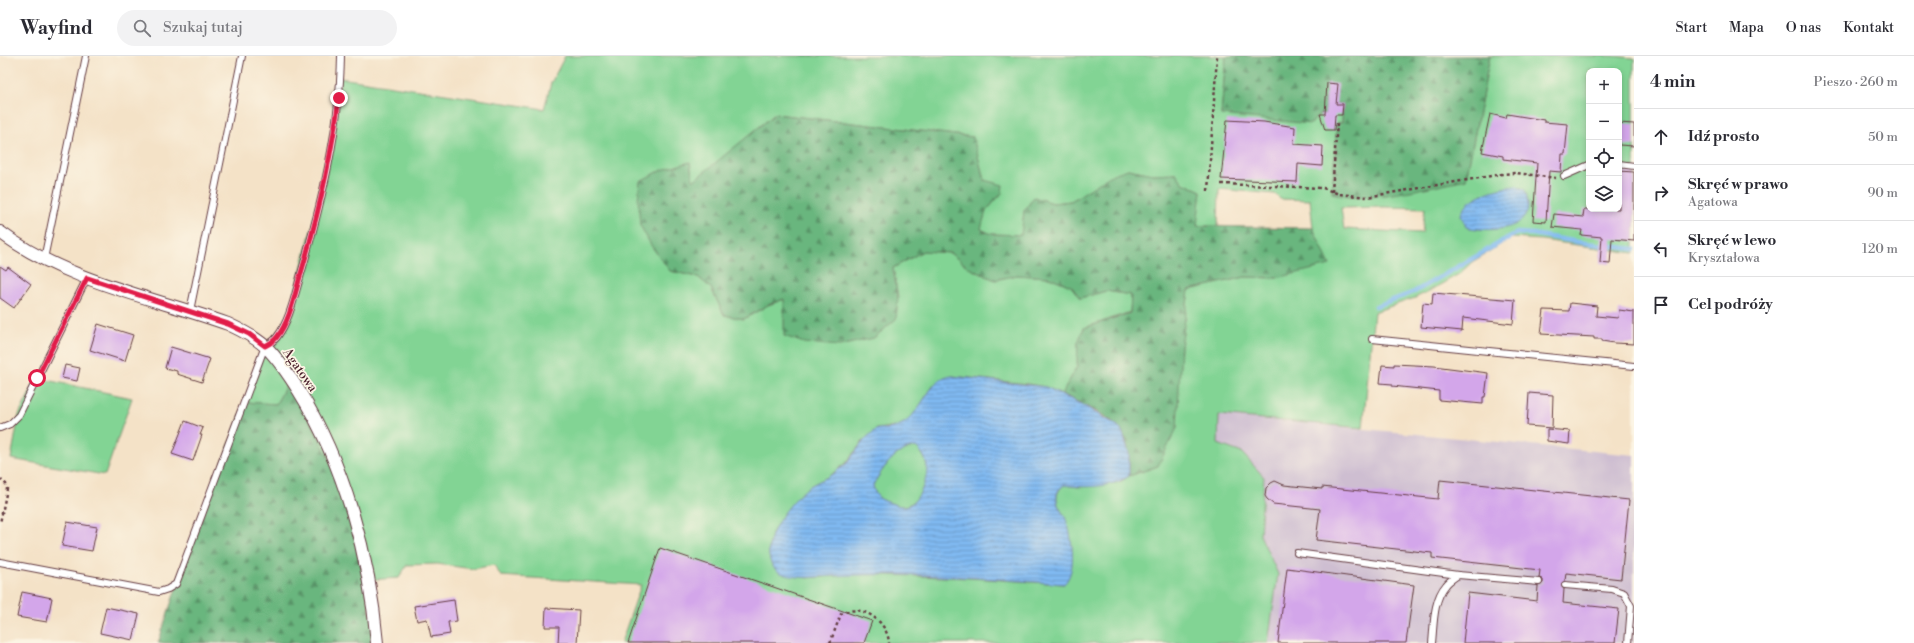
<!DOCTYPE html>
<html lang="pl">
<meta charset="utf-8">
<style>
:root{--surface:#fff;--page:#f2f2f3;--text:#2b2b33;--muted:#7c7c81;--line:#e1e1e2}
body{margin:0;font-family:"Libre Bodoni",serif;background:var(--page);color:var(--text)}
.controls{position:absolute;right:12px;top:12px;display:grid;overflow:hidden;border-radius:8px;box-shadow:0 2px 6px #0003}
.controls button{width:36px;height:36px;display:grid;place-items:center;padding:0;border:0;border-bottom:1px solid var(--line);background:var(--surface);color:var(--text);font:20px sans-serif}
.stop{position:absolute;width:12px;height:12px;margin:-9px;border:3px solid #e11d48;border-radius:50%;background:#fff}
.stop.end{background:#e11d48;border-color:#fff;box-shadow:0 1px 4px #0008}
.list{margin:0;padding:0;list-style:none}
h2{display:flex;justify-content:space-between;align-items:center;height:52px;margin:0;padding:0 16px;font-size:17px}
h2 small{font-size:13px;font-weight:400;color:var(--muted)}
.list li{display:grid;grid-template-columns:26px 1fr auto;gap:12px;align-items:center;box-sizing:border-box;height:56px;padding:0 16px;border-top:1px solid var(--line)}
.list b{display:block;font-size:15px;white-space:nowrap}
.list p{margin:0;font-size:13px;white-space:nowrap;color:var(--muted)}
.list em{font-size:13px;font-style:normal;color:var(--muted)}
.icon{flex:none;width:22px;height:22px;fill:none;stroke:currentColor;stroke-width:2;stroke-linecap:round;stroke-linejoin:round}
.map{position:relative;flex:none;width:1634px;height:587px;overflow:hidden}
header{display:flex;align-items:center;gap:24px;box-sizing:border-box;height:56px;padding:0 20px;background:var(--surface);border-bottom:1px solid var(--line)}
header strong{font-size:19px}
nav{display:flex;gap:22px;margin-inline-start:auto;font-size:14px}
.search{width:280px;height:36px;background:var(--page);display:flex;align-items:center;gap:10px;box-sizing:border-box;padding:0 14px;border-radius:22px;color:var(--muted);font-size:15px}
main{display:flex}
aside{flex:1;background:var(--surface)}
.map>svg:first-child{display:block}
.industrial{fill:#cebed1}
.green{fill:#82d494;stroke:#667a60;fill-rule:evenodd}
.forest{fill:url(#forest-firs);stroke:#5a6a54}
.water{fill:url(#water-rules);stroke:#656c8e;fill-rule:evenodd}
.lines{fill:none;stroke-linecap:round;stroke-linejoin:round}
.stream{stroke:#80b9f1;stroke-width:4.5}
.building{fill:#d3a6ea}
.service-casing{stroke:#643c42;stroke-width:8}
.minor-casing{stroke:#643c42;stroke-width:14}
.path{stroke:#643c42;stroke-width:2.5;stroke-dasharray:3 3;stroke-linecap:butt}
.service{stroke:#fff;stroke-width:6}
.minor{stroke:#fff;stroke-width:12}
.route{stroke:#e11d48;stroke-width:5}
.labels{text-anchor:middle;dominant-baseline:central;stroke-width:3.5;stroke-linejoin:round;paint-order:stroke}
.street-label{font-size:13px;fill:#4a1f2b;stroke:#fcf5e5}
</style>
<header>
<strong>Wayfind</strong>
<div class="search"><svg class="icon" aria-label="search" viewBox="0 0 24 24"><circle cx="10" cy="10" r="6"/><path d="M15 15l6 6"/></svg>Szukaj tutaj</div>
<nav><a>Start</a><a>Mapa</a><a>O nas</a><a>Kontakt</a></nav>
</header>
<main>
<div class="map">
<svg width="1634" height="587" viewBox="0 0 1634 587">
<defs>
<pattern id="forest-firs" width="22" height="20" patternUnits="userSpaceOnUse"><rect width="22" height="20" fill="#69b67e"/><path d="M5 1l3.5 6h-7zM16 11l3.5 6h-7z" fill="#589367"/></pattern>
<pattern id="water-rules" width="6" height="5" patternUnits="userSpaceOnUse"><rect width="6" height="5" fill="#80b9f1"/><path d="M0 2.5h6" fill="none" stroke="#6b96c3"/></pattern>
</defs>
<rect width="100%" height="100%" fill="#fcf5e5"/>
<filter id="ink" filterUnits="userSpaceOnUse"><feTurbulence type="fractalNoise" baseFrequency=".025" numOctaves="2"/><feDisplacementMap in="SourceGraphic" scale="8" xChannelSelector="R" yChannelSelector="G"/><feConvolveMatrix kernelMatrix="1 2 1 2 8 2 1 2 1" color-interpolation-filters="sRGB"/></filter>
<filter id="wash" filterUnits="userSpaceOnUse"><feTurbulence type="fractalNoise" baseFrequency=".012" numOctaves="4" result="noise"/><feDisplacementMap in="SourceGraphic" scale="16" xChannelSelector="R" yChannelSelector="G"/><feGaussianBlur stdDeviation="0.9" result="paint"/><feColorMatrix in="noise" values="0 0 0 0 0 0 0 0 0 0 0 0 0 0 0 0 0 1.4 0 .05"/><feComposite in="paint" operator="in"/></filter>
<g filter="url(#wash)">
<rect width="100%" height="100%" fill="#f4e2c7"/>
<path class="industrial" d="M1219,359l415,40v188h-366l10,-69 -18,-39 4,-58 -46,-33z"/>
<g class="green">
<path d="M565,0h661l-5,59 105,-12 17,1 -1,19h-5l-5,69 101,-7 33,-6 24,-123h122l22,2v195l-92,-13 -31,-2 -39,24 -13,12 -28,16 -16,8 -41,14 -11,116 -144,-13 -1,29 24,9 22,24 -4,58 18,39 -10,69h-647l20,-58 -140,-9 -7,-11 -21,4 -36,-5 -30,1 -8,13 -31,2 -78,-202 -14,26 -31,-2 20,-56 7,-4 18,-32 38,-144 12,-88 204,31 7,-26zM1589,15h30v138h-30zM775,58l198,23 11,43 18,13 -16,18 -6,18 11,5 31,1 2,-24 10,-14 19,6 18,-2 57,-32 25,5 23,-1 7,10 18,8 -5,35h22l1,-37 56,5 5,5 30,1 3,28 7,16 -43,34 -32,-1 -56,13 -8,57 -23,119 -29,10 -9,6 -12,2 -30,3 -14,-2c-11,9 -8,20 0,30v69l-94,-6 -108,-4 -55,4 -29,-7 -6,-6 -3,-10 3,-22 14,-22 24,-25 18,-9 18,-14 17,-22 14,-12 21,-3 7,-3 10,-10 18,-27 19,-10 76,8 18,3 16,7 15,-27 1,-25 6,-14 46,-16 1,-17 -25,-4 -26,7 -9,-12 -22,-9 -32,-2 -22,5 -24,-11 -21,-16 -27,-2 -30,17 5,30 -113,1 -17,6 -24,14 -20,-4 -13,-27 -13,-11 -28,-6 20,-109 3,20zM1384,151l41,1 -3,25 -78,-4 -3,-21z"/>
<path d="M37,322l95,20 -27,77 -94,-16 8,-44z"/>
<path d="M916,391c7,5 12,16 11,24 -1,12 -9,33 -22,35 -6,1 -11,-2 -17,-4 -10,-3 -13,-7 -15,-17 10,-17 22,-36 43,-38z"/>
</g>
<g class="forest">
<path d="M1226,0h264l-24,123c-41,8 -94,25 -134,14l5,-70h5l1,-19 -17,-1 -1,11h-5l-9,10 -90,-9z"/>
<path d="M775,58l198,23 11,43 19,5 -1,8 -16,18 -5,18 10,5 30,1 3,-24 10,-14 19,6 18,-2 42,-27 15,-5 25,5 23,-1 7,10 18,8 -4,35 116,2 17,37 -53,13 -32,-1 -56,13 -8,57 -4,81 -19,38 -29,10c1,-14 0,-39 -11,-50 -12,-11 -40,-24 -56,-32l15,-27 1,-25 6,-14 46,-15 1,-18 -25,-4 -26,7 -9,-12 -22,-9 -32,-2 -22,5 -24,-11 -21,-16 -27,-2 -30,17 5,30 -2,21 -22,19 -34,8 -36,-3 -20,-7v-37l-16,6 -24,14 -20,-4 -13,-27 -13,-11 -28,-6 -18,-24 -12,-22 -2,-26 2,-18 22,-11 28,-8 3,19z"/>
<path d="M290,322l57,118 30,147h-219l22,-67 65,-174 31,2z"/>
</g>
<g class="water">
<path d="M1517,130l7,3c3,5 3,9 4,15 1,28 -42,28 -62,23l-5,-12c4,-19 39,-28 56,-29z"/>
<path d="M952,320l94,11 35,17 37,22 5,7 6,20v23c-18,12 -44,12 -65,9 -6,4 -8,9 -7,16 1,7 5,10 8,16 7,16 13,54 -1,67 -83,-6 -165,-13 -247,-7 -14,1 -38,1 -45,-12 -14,-25 19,-65 38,-79 8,-5 16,-7 24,-13 4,-3 8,-6 12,-9 10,-11 16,-25 30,-34 3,-2 7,-1 11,-1 12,-2 21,-7 28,-17 11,-13 18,-34 37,-36zM916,391c7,5 12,16 11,24 -1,11 -9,33 -21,35 -7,1 -12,-2 -18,-4 -10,-3 -13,-7 -15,-17 10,-17 22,-36 43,-38z"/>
</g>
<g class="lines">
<path class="stream" d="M1376,250l38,-14 103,-59 16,1 45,8 56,7"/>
</g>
<g id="blocks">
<g class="building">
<path d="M1327,27l11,1 -2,20h7l-1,11h-7l-1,15h-9l-5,-16h5z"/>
<path d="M1490,58l16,4 1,-4 37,6v2l24,2 -3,30h-3l-1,18 -12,-1 -3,51 -13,-1 4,-58 -34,-4v-3l-21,-4z"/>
<path d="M1227,64l37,2 31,5 -1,17 29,2 -1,20 -24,-2 -1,18 -76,-3z"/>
<path d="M1619,67l15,1v22l-15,-1z"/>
<path d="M1619,115l15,1v69l-22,-2 -2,25 -10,-1 2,-26 -21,-2 1,-5 -30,-3 2,-13 29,3 1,-8h35z"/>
<path d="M0,210l6,4 2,-3 23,17 -17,24 -14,-10z"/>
<path d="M1433,237l82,7 -2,24 -50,-6 -1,13 -41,-4 2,-24 9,1z"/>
<path d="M1570,247l27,3 -1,10 22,2 1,-8 15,2v32l-20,-1 -12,-2v-2h-8v-2l-53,-3 3,-24 25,1z"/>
<path d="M98,268l35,11 -8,26 -35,-11z"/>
<path d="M171,291l39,12 -8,23 -25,-8v-3l-12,-3z"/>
<path d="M1394,308l40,2 54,7 -3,24h-2v7l-44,-4v-9l-47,-5v-2l-12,-1 2,-18 12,1z"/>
<path d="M65,309l15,3 -3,13 -15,-3z"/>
<path d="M1529,337l24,2 -1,33 -25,-2z"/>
<path d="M185,365l18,7 -3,7h2l-9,26 -21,-7z"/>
<path d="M1547,373l23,2 -1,13 -22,-3z"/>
<path d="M1440,424l189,20 -8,79 -55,-6 -1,8 -4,3 3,5 -1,14 56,6 -4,34h-152l5,-50 69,8 1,-15 5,-3v-3l-4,-2 1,-8 -108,-12v-5l-116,-13 4,-31 -47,-5 -6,-5 -2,-3 1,-8 5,-5 4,-2 9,4 38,4v-2l116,12z"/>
<path d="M67,466l30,5 -5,24 -30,-5z"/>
<path d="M660,492l212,73 -8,22h-236z"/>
<path d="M1287,512l127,17 -8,58h-128z"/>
<path d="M22,536l30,6 -5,24 -30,-5z"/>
<path d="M454,544l3,21 -9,1 2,12 -19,3 -4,-18 -10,2 -3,-15z"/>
<path d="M106,551l33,7 -6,26 -33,-7z"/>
<path d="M546,552l33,2 -2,33h-19l1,-16h-14z"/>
</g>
</g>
</g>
<g filter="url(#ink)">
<use href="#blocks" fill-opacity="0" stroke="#643c42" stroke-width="1"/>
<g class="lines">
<defs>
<g id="service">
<path d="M1619,108l15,2"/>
<path d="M1564,120l25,-11"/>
<path d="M44,203l42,-203"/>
<path d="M190,255l52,-255"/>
<path d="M1372,283l262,27"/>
<path d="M0,372l10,-4 9,-9 68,-137"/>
<path d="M1297,497l161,22"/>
<path d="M0,506l159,30 9,-3 8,-5 89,-238c4,-2 9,-5 12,-9 13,-17 18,-43 24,-63 20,-70 39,-144 40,-218"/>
<path d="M1565,529l47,4 12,4 7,13 -3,37"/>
<path d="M1432,587c2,-19 1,-43 14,-58 3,-4 8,-7 12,-10l81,7"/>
</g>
<path id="minor" d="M0,176c65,49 152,65 228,92 13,6 27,13 38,23 13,13 23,28 33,44 45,72 71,167 78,252"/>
</defs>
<use href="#service" class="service-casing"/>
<use href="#minor" class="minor-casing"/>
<g class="path">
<path d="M1221,128l102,4 16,6 28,3 135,-23 14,-1 40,5"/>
<path d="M1208,135l9,-135"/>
<path d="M1332,136l5,-69"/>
<path d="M0,423l6,5 1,5 -7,34"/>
<path d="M830,587l11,-29c21,-12 47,8 48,29"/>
</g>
<use href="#service" class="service"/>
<use href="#minor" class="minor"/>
</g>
</g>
<g class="lines" filter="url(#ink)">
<path class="route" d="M37,322l50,-100 141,46 21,10 16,12c4,-2 9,-5 12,-9 12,-15 17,-39 22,-57 18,-60 32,-120 40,-182"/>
</g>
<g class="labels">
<g class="street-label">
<text transform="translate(300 314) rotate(55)">Agatowa</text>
</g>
</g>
</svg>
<div class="controls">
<button>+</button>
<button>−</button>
<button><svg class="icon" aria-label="locate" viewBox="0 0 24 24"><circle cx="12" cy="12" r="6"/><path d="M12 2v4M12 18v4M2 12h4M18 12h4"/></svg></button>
<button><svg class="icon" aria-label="layers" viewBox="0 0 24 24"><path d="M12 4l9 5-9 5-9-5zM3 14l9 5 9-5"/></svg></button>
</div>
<div class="stop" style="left:37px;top:322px"></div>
<div class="stop end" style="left:339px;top:42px"></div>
</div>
<aside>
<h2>4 min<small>Pieszo · 260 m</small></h2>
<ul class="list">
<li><svg class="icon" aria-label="ahead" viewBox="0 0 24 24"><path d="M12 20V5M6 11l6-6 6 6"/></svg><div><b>Idź prosto</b></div><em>50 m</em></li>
<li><svg class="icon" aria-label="right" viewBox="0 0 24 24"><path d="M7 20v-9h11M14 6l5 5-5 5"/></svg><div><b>Skręć w prawo</b><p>Agatowa</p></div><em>90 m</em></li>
<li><svg class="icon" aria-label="left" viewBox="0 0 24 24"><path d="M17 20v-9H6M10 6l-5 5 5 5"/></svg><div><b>Skręć w lewo</b><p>Kryształowa</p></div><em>120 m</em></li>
<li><svg class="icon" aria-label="arrive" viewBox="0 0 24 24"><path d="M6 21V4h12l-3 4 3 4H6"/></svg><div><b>Cel podróży</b></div></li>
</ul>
</aside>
</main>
